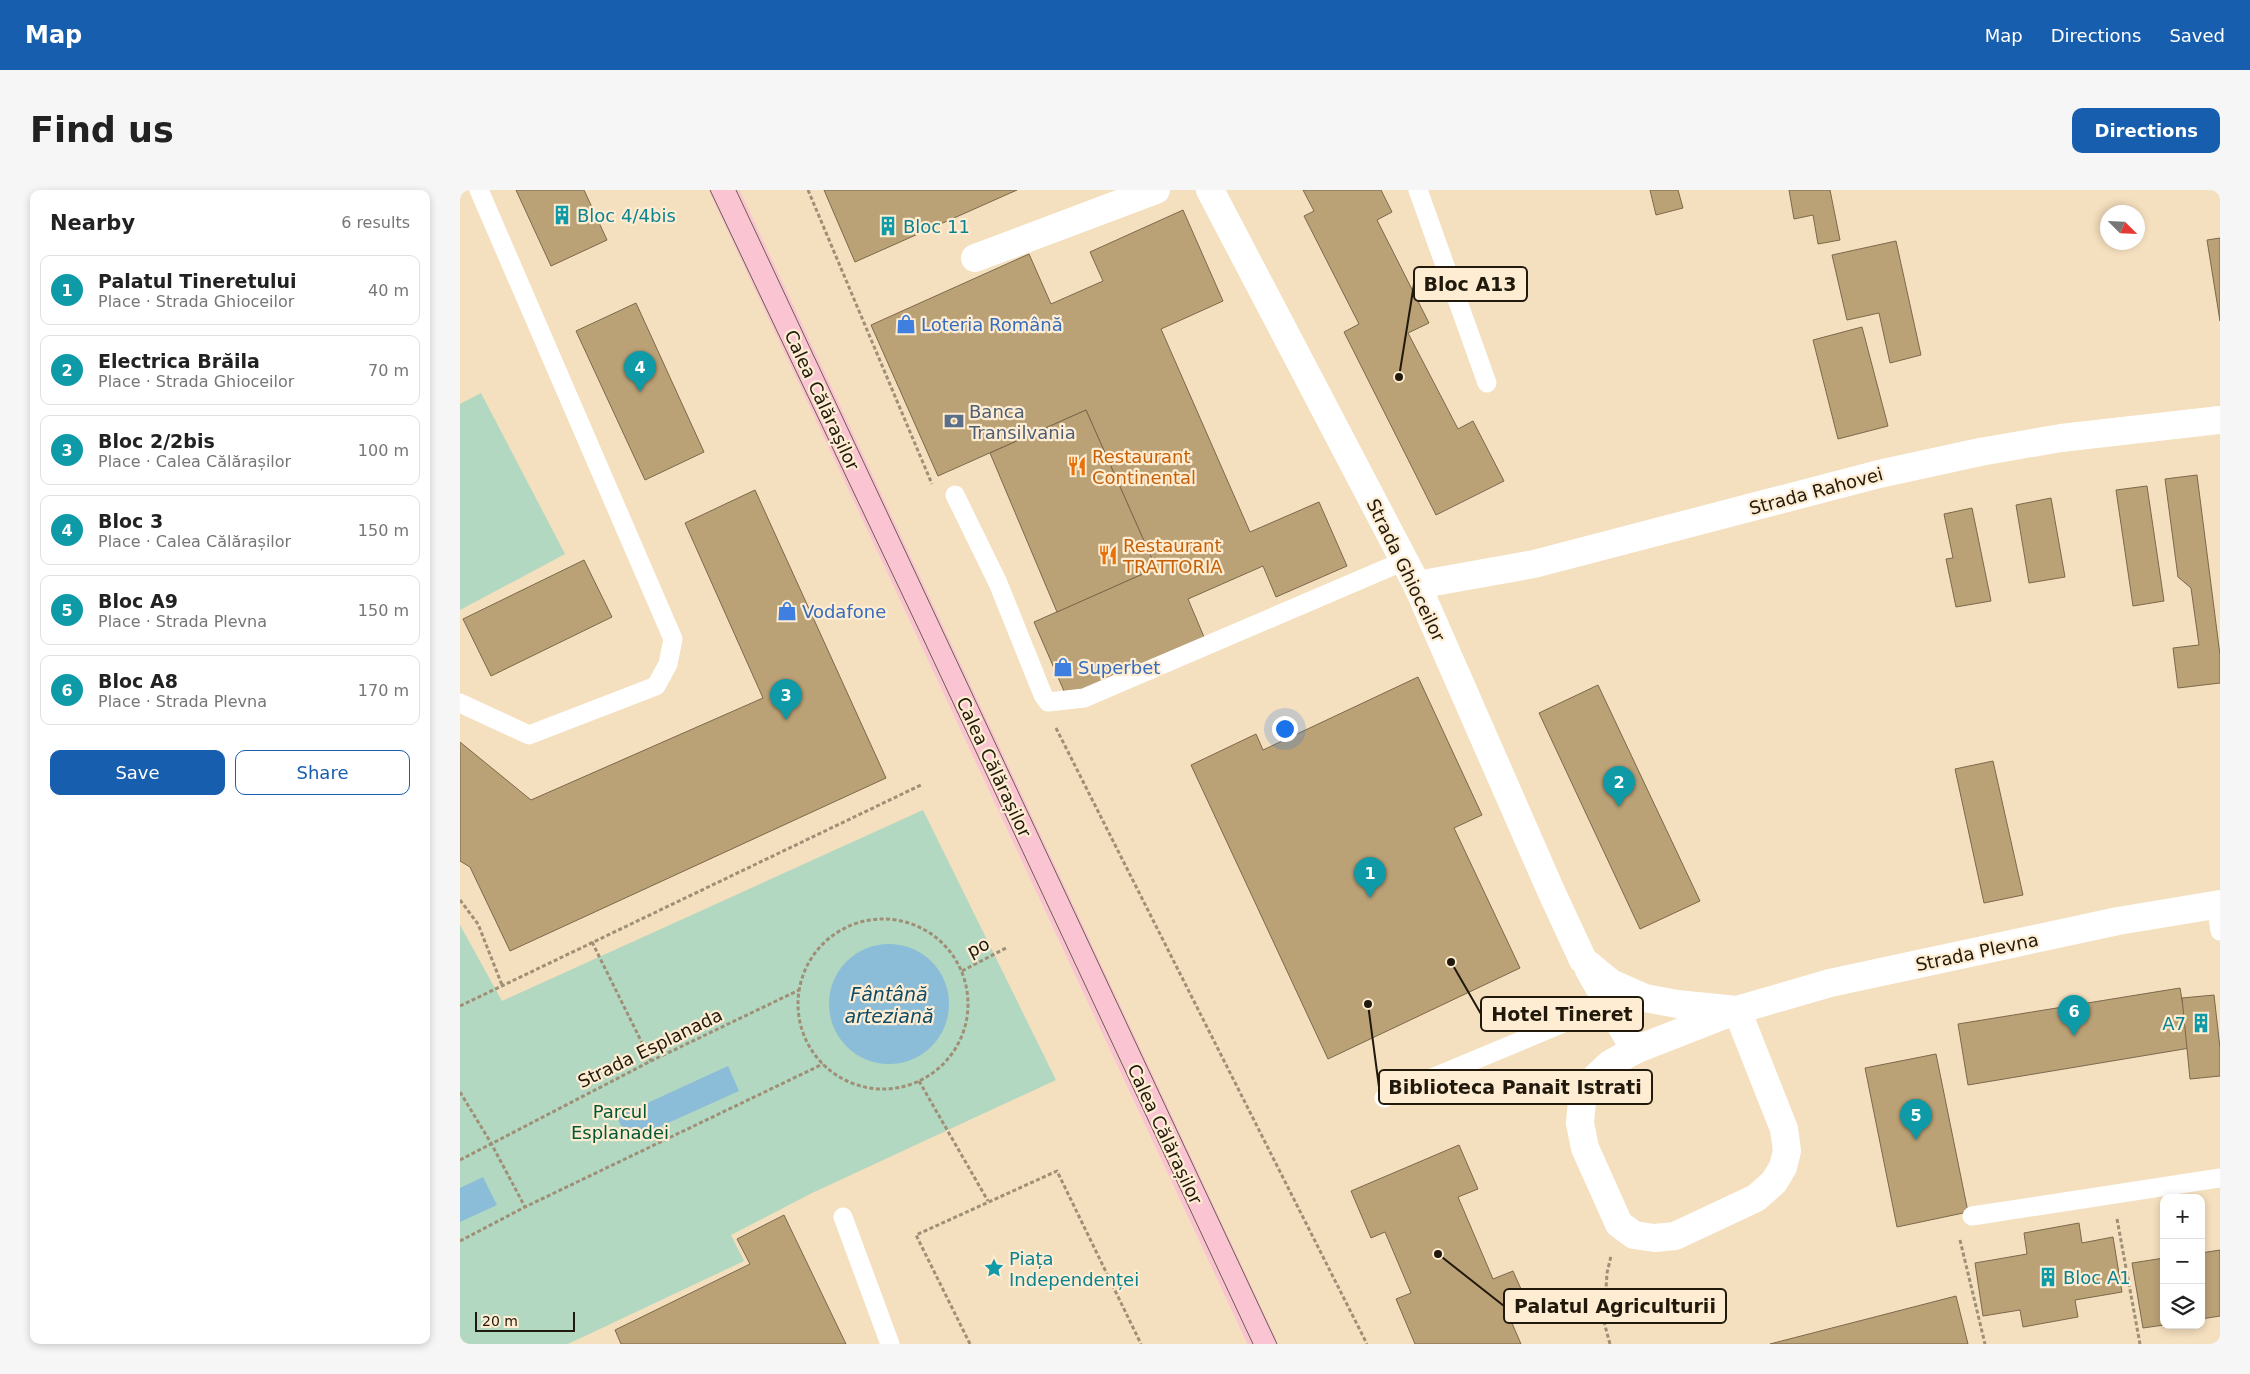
<!DOCTYPE html>
<meta charset="utf-8">
<style>
:root{--surface:#fff;--page:#f6f6f6;--text:#222;--muted:#767676;--line:#e0e0e0;--accent:#175eae}
body{margin:0;font-family:"DejaVu Sans",sans-serif;background:var(--page);color:var(--text)}
.controls{position:absolute;right:15px;bottom:15px;display:grid;overflow:hidden;border-radius:10px;box-shadow:0 2px 8px #0003}
.controls button{width:45px;height:45px;display:grid;place-items:center;padding:0;border:0;border-bottom:1px solid var(--line);background:var(--surface);color:var(--text);font:25px sans-serif}
.compass{position:absolute;left:1640px;top:15px;width:45px;height:45px;border-radius:50%;background:var(--surface);box-shadow:0 2px 8px #0003;rotate:114deg}
.scale{position:absolute;left:15px;bottom:12px;width:100px;box-sizing:border-box;padding-left:5px;border:2px solid #20190c;border-top:0;font-size:14px;line-height:18px;white-space:nowrap;color:#20190c;-webkit-text-stroke:4px #feedd2;paint-order:stroke}
.you{position:absolute;left:824px;top:538px;width:18px;height:18px;margin:-12px;border:4px solid #fff;border-radius:50%;background:#1a73e8;box-shadow:0 0 0 8px #1a73e833}
.badge{display:grid;place-items:center;width:32px;height:32px;border-radius:50%;background:var(--accent);color:#fff;font-size:16px;font-weight:700}
.pin{position:absolute;translate:-50% -41px;filter:drop-shadow(0 1px 2px #0008)}
.pin::after{content:'';position:absolute;top:26px;width:18px;height:15px;background:inherit;clip-path:polygon(0 0,100% 0,50% 100%)}
.list{margin:0;padding:0;list-style:none}
h2{display:flex;justify-content:space-between;align-items:center;height:65px;margin:0;padding:0 20px;font-size:21px}
h2 small{font-size:16px;font-weight:400;color:var(--muted)}
.list li{display:grid;grid-template-columns:32px 1fr auto;gap:15px;align-items:center;box-sizing:border-box;height:70px;margin:0 10px 10px;padding:0 10px;border:1px solid var(--line);border-radius:10px}
.list b{display:block;font-size:19px;white-space:nowrap}
.list p{margin:0;font-size:16px;white-space:nowrap;color:var(--muted)}
.list em{font-size:16px;font-style:normal;color:var(--muted)}
.actions{display:flex;gap:10px;padding:15px 20px}
.actions a{flex:1;padding:11px 0;border:1px solid var(--accent);border-radius:10px;text-align:center;font-size:18px;color:var(--accent)}
.actions .main{background:var(--accent);color:#fff}
.icon{flex:none;width:28px;height:28px;fill:none;stroke:currentColor;stroke-width:2;stroke-linecap:round;stroke-linejoin:round}
.map{position:relative;flex:none;width:1760px;height:1154px;overflow:hidden;border-radius:10px}
header{display:flex;align-items:center;gap:30px;box-sizing:border-box;height:70px;padding:0 25px;background:var(--accent);color:#fff}
header strong{font-size:24px}
nav{display:flex;gap:28px;margin-inline-start:auto;font-size:18px}
.intro{display:flex;align-items:center;justify-content:space-between;box-sizing:border-box;height:120px;padding:0 30px}
h1{margin:0;font-size:35px}
.button{padding:12px 22px;border-radius:10px;background:var(--accent);color:#fff;font-size:18px;font-weight:700}
main{display:flex;gap:30px;padding:0 30px}
aside{flex:1;background:var(--surface);border-radius:10px;box-shadow:0 2px 8px #0003}
.map>svg:first-child{display:block}
.green{fill:#b2d8c1}
.water{fill:#8bbcd8}
.building{fill:#bba176;stroke:#7b694b}
.lines{fill:none;stroke-linecap:round;stroke-linejoin:round}
.path{stroke:#9f8f76;stroke-width:3;stroke-dasharray:4 2.5;stroke-linecap:butt}
.service{stroke:#fff;stroke-width:19}
.minor{stroke:#fff;stroke-width:28}
.primary{stroke:#fac4d2;stroke-width:28}
.tram{stroke:#6b5f4b;stroke-width:1}
.labels{text-anchor:middle;dominant-baseline:central;stroke-width:4.5;stroke-linejoin:round;paint-order:stroke}
.culture-label{font-size:18px;fill:#0d838f;stroke:#feedd2;text-anchor:start}
.shop-label{font-size:18px;fill:#366cbe;stroke:#feedd2;text-anchor:start}
.street-label{font-size:18px;fill:#20190c;stroke:#feedd2}
.service-label{font-size:18px;fill:#4e5e75;stroke:#feedd2;text-anchor:start}
.food-label{font-size:18px;fill:#c56008;stroke:#feedd2;text-anchor:start}
.park-label{font-size:18px;fill:#005834;stroke:#feedd2}
.water-label{font-size:19px;font-style:italic;fill:#0d4c68;stroke:#feedd2}
.leader{fill:none;stroke:#20190c;stroke-width:2}
.callout-dot{fill:#20190c;stroke:#feedd2;stroke-width:2}
.callout{fill:#feedd2;stroke:#20190c;stroke-width:2}
.callout-label{font-size:19px;text-anchor:middle;font-weight:bold;fill:#20190c}
</style>
<header>
<strong>Map</strong>
<nav><a>Map</a><a>Directions</a><a>Saved</a></nav>
</header>
<div class="intro"><h1>Find us</h1><a class="button">Directions</a></div>
<main>
<aside>
<h2>Nearby<small>6 results</small></h2>
<ul class="list">
<li><span class="badge" style="background:#0f9aa8">1</span><div><b>Palatul Tineretului</b><p>Place · Strada Ghioceilor</p></div><em>40 m</em></li>
<li><span class="badge" style="background:#0f9aa8">2</span><div><b>Electrica Brăila</b><p>Place · Strada Ghioceilor</p></div><em>70 m</em></li>
<li><span class="badge" style="background:#0f9aa8">3</span><div><b>Bloc 2/2bis</b><p>Place · Calea Călărașilor</p></div><em>100 m</em></li>
<li><span class="badge" style="background:#0f9aa8">4</span><div><b>Bloc 3</b><p>Place · Calea Călărașilor</p></div><em>150 m</em></li>
<li><span class="badge" style="background:#0f9aa8">5</span><div><b>Bloc A9</b><p>Place · Strada Plevna</p></div><em>150 m</em></li>
<li><span class="badge" style="background:#0f9aa8">6</span><div><b>Bloc A8</b><p>Place · Strada Plevna</p></div><em>170 m</em></li>
</ul>
<div class="actions"><a class="main">Save</a><a>Share</a></div>
</aside>
<div class="map">
<svg width="1760" height="1154" viewBox="0 0 1760 1154">
<rect width="100%" height="100%" fill="#f4dfbe"/>
<g class="green">
<path d="M21,203l84,161 -105,56v-206z"/>
<path d="M463,620l133,270 -244,113 -81,42 13,26 -176,83h-108v-419l42,76z"/>
</g>
<g class="water">
<circle cx="429" cy="814" r="60"/>
<path d="M268,876l11,25 -111,50 -11,-24z"/>
<path d="M23,987l14,28 -37,17v-34z"/>
</g>
<g class="building">
<path d="M56,0h68l23,50 -56,26z"/>
<path d="M364,0h193l-162,72z"/>
<path d="M843,0h78l11,22 -15,8 52,103 -21,10 50,96 15,-8 31,60 -68,34 -92,-183 15,-8 -55,-108 10,-5z"/>
<path d="M1190,0h28l5,18 -27,7z"/>
<path d="M1329,0h41l10,50 -22,4 -5,-29 -19,4z"/>
<path d="M723,20l40,91 -62,28 89,203 69,-30 28,64 -71,31 -13,-31 -75,33 16,38 -137,61 -33,-76 122,-54 -70,-158 -148,66 -67,-151 158,-71 22,50 52,-23 -13,-29z"/>
<path d="M1760,48v83l-13,-81z"/>
<path d="M1436,51l25,114 -31,8 -11,-50 -32,7 -15,-65z"/>
<path d="M176,113l68,149 -59,28 -69,-149z"/>
<path d="M1402,137l26,99 -50,13 -25,-99z"/>
<path d="M626,220l70,158 -99,44 -67,-159z"/>
<path d="M1737,285l23,180v28l-42,5 -5,-40 26,-3 -8,-57 -13,-11 -13,-98z"/>
<path d="M1687,296l17,115 -31,5 -17,-116z"/>
<path d="M295,300l131,288 -376,173 -40,-84 -10,-6v-119l71,58 232,-102 -78,-175z"/>
<path d="M1591,308l14,79 -36,6 -13,-78z"/>
<path d="M1512,318l19,93 -35,6 -10,-48 7,-1 -9,-44z"/>
<path d="M124,370l28,57 -121,59 -28,-57z"/>
<path d="M958,487l64,138 -28,13 66,140 -192,91 -137,-294 65,-31 7,16z"/>
<path d="M1138,495l102,216 -60,28 -101,-216z"/>
<path d="M1533,571l30,134 -39,8 -29,-134z"/>
<path d="M1720,798l10,60 -222,37 -10,-61z"/>
<path d="M1754,805l6,53v28l-30,3 -8,-81z"/>
<path d="M1476,864l32,158 -71,15 -32,-159z"/>
<path d="M999,955l19,44 -20,8 35,82 20,-8 12,27 -20,9 16,37h-106l-19,-45 15,-6 -26,-61 -14,6 -20,-47z"/>
<path d="M324,1025l62,129h-225l-6,-14 135,-66 -13,-25z"/>
<path d="M1619,1033l3,20 31,-6 9,55 -47,8 3,17 -55,10 -3,-17 -37,6 -8,-53 52,-9 -3,-21z"/>
<path d="M1760,1060v66l-19,3v-66z"/>
<path d="M1704,1068v67l-21,3 -11,-65z"/>
<path d="M1496,1106l12,48h-198z"/>
</g>
<g class="lines">
<g class="path">
<path d="M348,0l124,294"/>
<path d="M596,538l311,616"/>
<path d="M0,710l18,24 24,61"/>
<circle cx="423" cy="814" r="85"/>
<path d="M132,752l59,119"/>
<path d="M502,781l44,-23"/>
<path d="M0,816l463,-222"/>
<path d="M459,891l69,120"/>
<path d="M0,902l31,51 34,64"/>
<path d="M0,970l191,-99 148,-71"/>
<path d="M1657,1029l23,125"/>
<path d="M1500,1050l25,104"/>
<path d="M0,1051l65,-34 298,-143"/>
<path d="M510,1154l-54,-109 141,-64 84,173"/>
<path d="M1150,1154l-6,-22 3,-49 4,-17"/>
</g>
<g class="service">
<path d="M958,0l69,193"/>
<path d="M495,305l43,88 45,112 5,7 36,-4 320,-137"/>
<path d="M0,513l69,32 127,-49 12,-22 5,-25 -194,-449"/>
<path d="M1756,714l4,27"/>
<path d="M924,908l225,-94"/>
<path d="M1512,1026l248,-38"/>
<path d="M383,1027l47,127"/>
</g>
<g class="minor">
<path d="M750,0l207,395 134,306 32,69 28,23 34,15 32,6 60,6 47,119 3,22 -4,16 -9,15 -18,16 -81,38 -21,2 -20,-3 -15,-11 -34,-76 -5,-25 2,-22 11,-21 17,-16 25,-14 102,-40 93,-27 288,-62 102,-17"/>
<path d="M515,68l181,-68"/>
<path d="M957,395l117,-21 345,-90 101,-22 81,-14 159,-18"/>
<path d="M1129,780l46,80"/>
</g>
<path class="primary" d="M264,0l539,1154"/>
<g class="tram">
<path d="M250,0l210,442 333,712"/>
<path d="M276,0l541,1154"/>
</g>
</g>
<defs>
<symbol id="building-bare" viewBox="-9 -9 18 18"><path d="M-4-6H4V6H1V3H-1V6H-4ZM-2.5-4.3h1.7v1.8h-1.7ZM.8-4.3h1.7v1.8H.8ZM-2.5-1h1.7V.8h-1.7ZM.8-1h1.7V.8H.8Z" fill="#0f9aa8" stroke="#feedd2" stroke-width="2.5" paint-order="stroke"/></symbol>
<symbol id="shop-bare" viewBox="-9 -9 18 18"><path d="M-5-2.5h2.3a2.7 3.5 0 0 1 5.4 0H5L5.5 6h-11ZM-1.5-2.5h3a1.5 2.3 0 0 0-3 0Z" fill="#3f7fe0" stroke="#feedd2" stroke-width="2.5" paint-order="stroke"/></symbol>
<symbol id="bank-bare" viewBox="-9 -9 18 18"><path d="M-6-4H6V4H-6ZM0-2.3a2.3 2.3 0 1 0 0 4.6a2.3 2.3 0 1 0 0-4.6Z" fill="#5c6f8a" stroke="#feedd2" stroke-width="2.5" paint-order="stroke"/></symbol>
<symbol id="restaurant-bare" viewBox="-9 -9 18 18"><path d="M-5-6h1v4h1v-4h1v4h1v-4h1v5L-1.5 .5V6h-2V.5L-5-1ZM5-6V6H3V1.5H1.5Q1.5-4 5-6Z" fill="#e8710a" stroke="#feedd2" stroke-width="2.5" paint-order="stroke"/></symbol>
<symbol id="sight-bare" viewBox="-9 -9 18 18"><path d="M0-6L1.8-2.2L6-1.7L2.9 1.2L3.7 5.4L0 3.3L-3.7 5.4L-2.9 1.2L-6-1.7L-1.8-2.2Z" fill="#0f9aa8" stroke="#feedd2" stroke-width="2.5" paint-order="stroke"/></symbol>
</defs>
<g fill-rule="evenodd">
<use href="#building-bare" x="88" y="11" width="28" height="28"/>
<use href="#building-bare" x="414" y="22" width="28" height="28"/>
<use href="#shop-bare" x="432" y="120" width="28" height="28"/>
<use href="#bank-bare" x="480" y="217" width="28" height="28"/>
<use href="#restaurant-bare" x="603" y="262" width="28" height="28"/>
<use href="#restaurant-bare" x="634" y="351" width="28" height="28"/>
<use href="#shop-bare" x="313" y="407" width="28" height="28"/>
<use href="#shop-bare" x="589" y="463" width="28" height="28"/>
<use href="#building-bare" x="1727" y="819" width="28" height="28"/>
<use href="#sight-bare" x="520" y="1064" width="28" height="28"/>
<use href="#building-bare" x="1574" y="1073" width="28" height="28"/>
</g>
<g class="labels">
<g class="culture-label">
<text x="117" y="25">Bloc 4/4bis</text>
<text x="443" y="36">Bloc 11</text>
<text x="1726" y="833" text-anchor="end">A7</text>
<text x="549" y="1068">Piața<tspan x="549" dy="21">Independenței</tspan></text>
<text x="1603" y="1087">Bloc A1</text>
</g>
<g class="shop-label">
<text x="461" y="134">Loteria Română</text>
<text x="342" y="421">Vodafone</text>
<text x="618" y="477">Superbet</text>
</g>
<g class="street-label">
<text transform="translate(362 210) rotate(65)">Calea Călărașilor</text>
<text transform="translate(1356 301) rotate(-15)">Strada Rahovei</text>
<text transform="translate(946 380) rotate(64)">Strada Ghioceilor</text>
<text transform="translate(534 577) rotate(65)">Calea Călărașilor</text>
<text transform="translate(518 757) rotate(-27)">po</text>
<text transform="translate(1517 762) rotate(-12)">Strada Plevna</text>
<text transform="translate(190 858) rotate(-26)">Strada Esplanada</text>
<text transform="translate(705 944) rotate(65)">Calea Călărașilor</text>
</g>
<g class="service-label">
<text x="509" y="221">Banca<tspan x="509" dy="21">Transilvania</tspan></text>
</g>
<g class="food-label">
<text x="632" y="266">Restaurant<tspan x="632" dy="21">Continental</tspan></text>
<text x="663" y="355">Restaurant<tspan x="663" dy="21">TRATTORIA</tspan></text>
</g>
<g class="park-label">
<text x="160" y="921">Parcul<tspan x="160" dy="21">Esplanadei</tspan></text>
</g>
<g class="water-label">
<text x="429" y="804">Fântână<tspan x="429" dy="22">arteziană</tspan></text>
</g>
</g>
<path class="leader" d="M939 187L954 94M991 772L1021 824M908 814L919 897M978 1064L1044 1116"/>
<g class="callout-dot">
<circle cx="939" cy="187" r="5"/>
<circle cx="991" cy="772" r="5"/>
<circle cx="908" cy="814" r="5"/>
<circle cx="978" cy="1064" r="5"/>
</g>
<g class="callout">
<rect x="954" y="77" width="113" height="34" rx="5"/>
<rect x="1021" y="807" width="162" height="34" rx="5"/>
<rect x="919" y="880" width="273" height="34" rx="5"/>
<rect x="1044" y="1099" width="222" height="34" rx="5"/>
</g>
<g class="callout-label">
<text x="1010" y="101">Bloc A13</text>
<text x="1102" y="831">Hotel Tineret</text>
<text x="1055" y="904">Biblioteca Panait Istrati</text>
<text x="1155" y="1123">Palatul Agriculturii</text>
</g>
</svg>
<div class="controls">
<button>+</button>
<button>−</button>
<button><svg class="icon" aria-label="layers" viewBox="0 0 24 24"><path d="M12 4l9 5-9 5-9-5zM3 14l9 5 9-5"/></svg></button>
</div>
<svg class="compass" viewBox="-18 -18 36 36"><path d="M0-13l5 13h-10z" fill="#e53935"/><path d="M0 13l5-13h-10z" fill="#767676"/></svg>
<div class="scale">20 m</div>
<div class="you"></div>
<div class="pin badge" style="left:910px;top:708px;background:#0f9aa8">1</div>
<div class="pin badge" style="left:1159px;top:617px;background:#0f9aa8">2</div>
<div class="pin badge" style="left:326px;top:530px;background:#0f9aa8">3</div>
<div class="pin badge" style="left:180px;top:202px;background:#0f9aa8">4</div>
<div class="pin badge" style="left:1456px;top:950px;background:#0f9aa8">5</div>
<div class="pin badge" style="left:1614px;top:846px;background:#0f9aa8">6</div>
</div>
</main>
